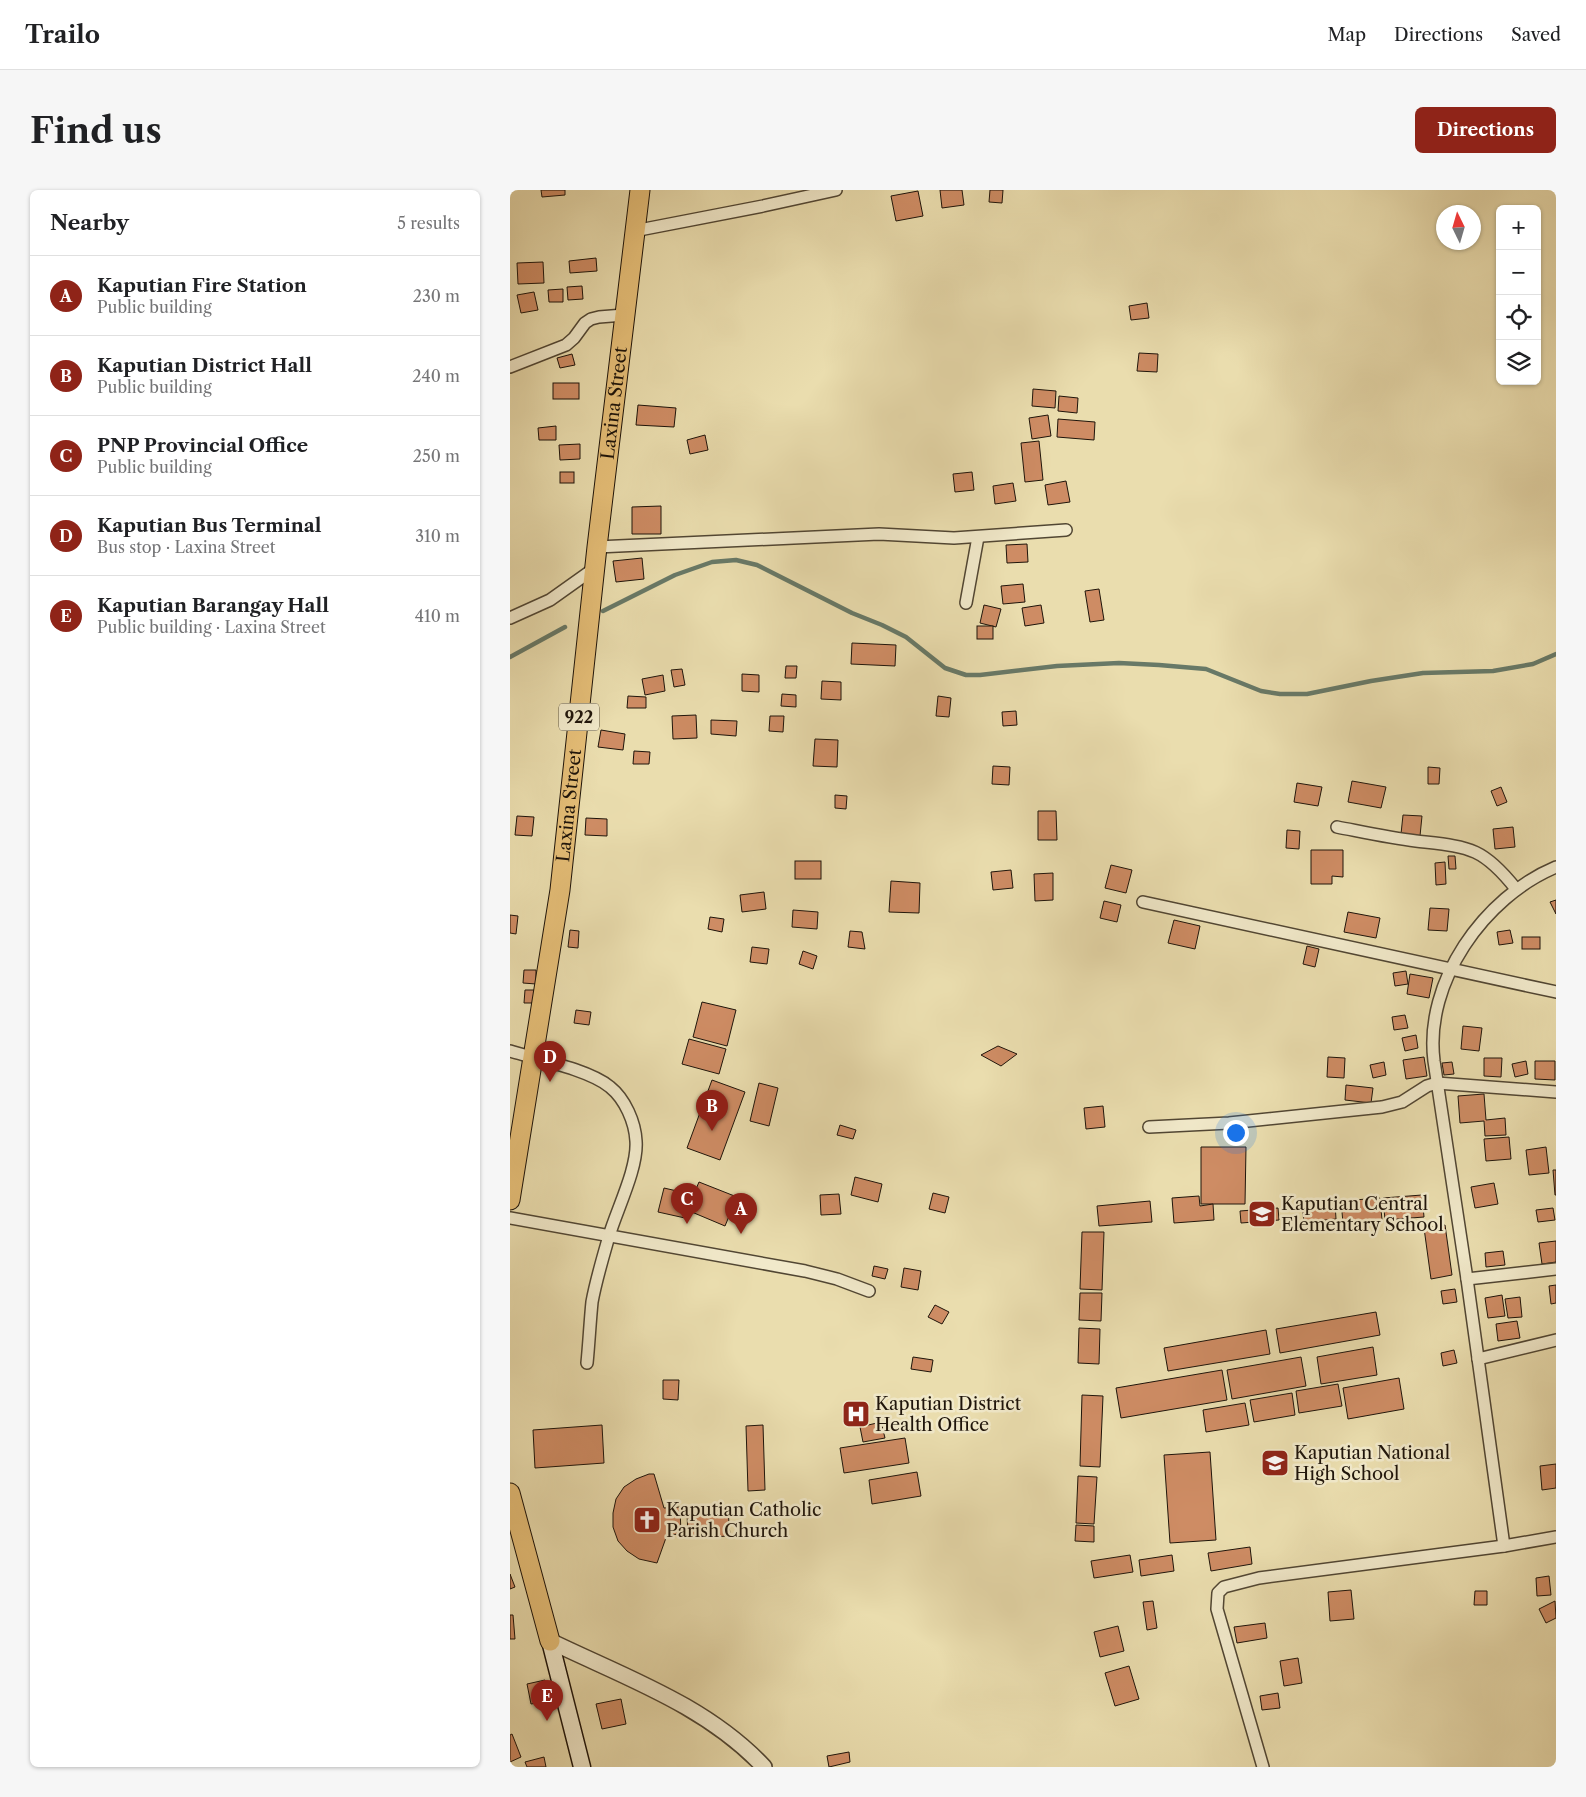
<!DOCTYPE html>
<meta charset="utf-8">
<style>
:root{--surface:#fff;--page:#f6f6f6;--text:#202124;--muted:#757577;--line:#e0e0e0;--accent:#8f2418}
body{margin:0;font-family:"Libre Caslon Text",serif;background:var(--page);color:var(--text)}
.controls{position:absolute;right:15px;top:15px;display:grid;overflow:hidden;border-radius:8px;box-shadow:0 1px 4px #0004}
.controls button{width:45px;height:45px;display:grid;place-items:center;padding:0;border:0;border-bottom:1px solid var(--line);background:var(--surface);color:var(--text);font:25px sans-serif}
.compass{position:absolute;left:926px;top:15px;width:45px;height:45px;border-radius:50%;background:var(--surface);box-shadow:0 1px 4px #0004;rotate:355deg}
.you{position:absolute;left:725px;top:942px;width:18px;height:18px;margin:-12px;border:4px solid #fff;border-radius:50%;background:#1a73e8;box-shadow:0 0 0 8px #1a73e833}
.badge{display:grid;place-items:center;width:32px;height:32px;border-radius:50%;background:var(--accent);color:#fff;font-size:16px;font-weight:700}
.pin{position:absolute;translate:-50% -41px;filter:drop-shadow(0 1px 2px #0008)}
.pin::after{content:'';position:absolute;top:26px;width:18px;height:15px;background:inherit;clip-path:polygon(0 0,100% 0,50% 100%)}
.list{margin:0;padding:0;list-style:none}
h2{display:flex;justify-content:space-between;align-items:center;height:65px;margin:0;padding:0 20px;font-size:21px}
h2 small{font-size:16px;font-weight:400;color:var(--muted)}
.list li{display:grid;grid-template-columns:32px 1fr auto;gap:15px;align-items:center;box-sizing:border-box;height:80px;padding:0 20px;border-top:1px solid var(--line)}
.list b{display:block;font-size:19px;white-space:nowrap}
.list p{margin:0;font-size:16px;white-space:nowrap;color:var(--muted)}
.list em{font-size:16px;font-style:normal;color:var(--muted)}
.icon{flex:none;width:28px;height:28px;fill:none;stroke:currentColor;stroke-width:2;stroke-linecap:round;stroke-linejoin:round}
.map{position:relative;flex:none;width:1046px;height:1577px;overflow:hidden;border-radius:8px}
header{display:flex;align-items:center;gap:30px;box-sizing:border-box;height:70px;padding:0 25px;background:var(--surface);border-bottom:1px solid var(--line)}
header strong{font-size:24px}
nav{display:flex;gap:28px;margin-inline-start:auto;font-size:18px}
.intro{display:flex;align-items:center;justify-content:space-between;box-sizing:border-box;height:120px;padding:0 30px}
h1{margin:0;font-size:35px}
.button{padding:12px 22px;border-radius:8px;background:var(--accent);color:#fff;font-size:18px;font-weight:700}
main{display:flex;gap:30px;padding:0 30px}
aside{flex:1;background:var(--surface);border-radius:8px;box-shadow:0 1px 4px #0004}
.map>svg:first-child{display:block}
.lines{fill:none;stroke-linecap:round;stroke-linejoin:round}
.stream{stroke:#687967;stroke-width:4.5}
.building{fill:#ce8c64;stroke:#1e140a}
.minor-casing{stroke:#514633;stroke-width:14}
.tertiary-casing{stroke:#514633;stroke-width:18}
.secondary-casing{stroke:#1e140a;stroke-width:19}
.primary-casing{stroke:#1e140a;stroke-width:21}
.minor{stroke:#f1e9ca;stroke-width:11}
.tertiary{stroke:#f1e9ca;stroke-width:15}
.secondary{stroke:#f1e9ca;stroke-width:16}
.primary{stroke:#e5be77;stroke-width:19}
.labels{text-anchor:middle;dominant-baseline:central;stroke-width:5;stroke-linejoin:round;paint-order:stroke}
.shield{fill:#f1e9ca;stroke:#5d5444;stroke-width:1}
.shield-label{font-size:16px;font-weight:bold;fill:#1e140a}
.street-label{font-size:18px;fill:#1e140a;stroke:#f1e9ca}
.poi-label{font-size:18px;fill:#1e140a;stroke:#f1e9ca;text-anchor:start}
</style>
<header>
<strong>Trailo</strong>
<nav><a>Map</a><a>Directions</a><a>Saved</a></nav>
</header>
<div class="intro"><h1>Find us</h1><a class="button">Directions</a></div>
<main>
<aside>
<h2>Nearby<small>5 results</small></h2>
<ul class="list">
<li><span class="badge">A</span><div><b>Kaputian Fire Station</b><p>Public building</p></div><em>230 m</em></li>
<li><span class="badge">B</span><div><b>Kaputian District Hall</b><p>Public building</p></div><em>240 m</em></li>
<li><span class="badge">C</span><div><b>PNP Provincial Office</b><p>Public building</p></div><em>250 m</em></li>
<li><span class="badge">D</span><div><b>Kaputian Bus Terminal</b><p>Bus stop · Laxina Street</p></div><em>310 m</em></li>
<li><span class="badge">E</span><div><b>Kaputian Barangay Hall</b><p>Public building · Laxina Street</p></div><em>410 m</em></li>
</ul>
</aside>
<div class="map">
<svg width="1046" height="1577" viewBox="0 0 1046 1577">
<rect width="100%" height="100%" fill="#eaddae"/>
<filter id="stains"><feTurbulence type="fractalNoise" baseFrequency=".004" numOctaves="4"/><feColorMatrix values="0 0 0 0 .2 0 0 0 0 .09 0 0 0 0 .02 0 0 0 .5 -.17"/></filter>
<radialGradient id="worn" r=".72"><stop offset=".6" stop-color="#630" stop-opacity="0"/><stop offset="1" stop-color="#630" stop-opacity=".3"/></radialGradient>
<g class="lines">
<g class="stream">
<path d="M93,421l72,-36 37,-13 24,-2 21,5 95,48 30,12 24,12 39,31 21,7h14l77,-9 62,-3 40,2 47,4 55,22 19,3h27l64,-13 52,-8 70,-2 40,-7 23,-10"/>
<path d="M0,467l55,-30"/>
</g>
</g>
<g class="building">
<path d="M31,0h24v5l-23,2z"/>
<path d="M430,0h22l2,15 -22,3z"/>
<path d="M480,0h13l-1,13 -13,-1z"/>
<path d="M408,1l5,25 -27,5 -5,-25z"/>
<path d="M86,68l1,13 -27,2 -1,-12z"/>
<path d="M33,72l1,21 -26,1 -1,-21z"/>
<path d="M72,96l1,13 -15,1 -1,-13z"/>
<path d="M53,99v13h-14l-1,-12z"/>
<path d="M24,102l4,18 -17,3 -4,-18z"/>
<path d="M637,113l2,15 -18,2 -2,-14z"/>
<path d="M629,163l19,1 -1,18 -20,-1z"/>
<path d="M62,164l3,11 -15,3 -3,-10z"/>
<rect x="43" y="193" width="26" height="16"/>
<path d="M523,199l23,2 -1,17 -23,-2z"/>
<path d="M549,206l19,2 -1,15 -19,-2z"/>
<path d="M128,215l38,3 -2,19 -38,-2z"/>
<path d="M538,225l3,21 -19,3 -3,-21z"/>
<path d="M548,229l37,3 -1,18 -37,-3z"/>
<path d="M46,236v14h-17l-1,-12z"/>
<path d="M195,245l3,15 -18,4 -3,-14z"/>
<path d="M529,251l4,39 -18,2 -4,-39z"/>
<path d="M70,254v15l-20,1 -1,-15z"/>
<rect x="50" y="282" width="14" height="11"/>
<path d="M462,282l2,18 -19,2 -2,-18z"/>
<path d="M556,291l4,21 -22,3 -3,-20z"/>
<path d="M503,293l3,18 -21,3 -2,-18z"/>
<path d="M151,316v28h-29v-27z"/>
<path d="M517,354l1,18 -21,1 -1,-18z"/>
<path d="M132,368l2,21 -28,3 -3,-21z"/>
<path d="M513,394l2,18 -22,2 -2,-18z"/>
<path d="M589,399l5,31 -14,2 -5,-31z"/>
<path d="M474,415l17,4 -5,18 -16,-4z"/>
<path d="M531,415l3,18 -19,3 -3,-18z"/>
<rect x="467" y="436" width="16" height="13"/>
<path d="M342,453l44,2 -1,21 -44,-2z"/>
<path d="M276,476h11l-1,12h-11z"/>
<path d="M172,479l3,16 -11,2 -3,-17z"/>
<path d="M232,484l17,1v17l-17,-1z"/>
<path d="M153,485l2,16 -20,4 -3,-16z"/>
<path d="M312,491l19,1v18l-20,-1z"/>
<path d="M272,504l14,1v12l-15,-1z"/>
<path d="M118,506l18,1v11h-19z"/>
<path d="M428,506l13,2 -2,19 -13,-1z"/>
<path d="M506,521l1,14 -14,1 -1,-14z"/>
<path d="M186,525l1,23 -24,1 -1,-23z"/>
<path d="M260,526h14l-1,16 -14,-1z"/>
<path d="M201,530l26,1 -1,15 -25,-2z"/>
<path d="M91,540l24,4 -2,16 -25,-3z"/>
<path d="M305,549l23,1 -1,27 -24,-1z"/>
<path d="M124,561l16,1 -1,12h-16z"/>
<path d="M483,576l17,1 -1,18 -17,-1z"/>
<path d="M918,577l12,1 -1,16h-11z"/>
<path d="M842,591l34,6 -5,21 -33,-6z"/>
<path d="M787,593l25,4 -4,19 -24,-4z"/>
<path d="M991,597l6,15 -10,4 -6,-15z"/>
<path d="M325,605l12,1 -1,13 -11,-1z"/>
<path d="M528,621h18l1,29h-19z"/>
<path d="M893,625l19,1 -2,20 -19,-2z"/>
<path d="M7,626l17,1 -2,19 -17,-1z"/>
<path d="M76,628l21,1v17l-22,-1z"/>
<path d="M1003,637l2,20 -20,2 -2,-20z"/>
<path d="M777,640l13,1 -1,18 -13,-1z"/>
<path d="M801,660h32v27l-11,-1v8h-21z"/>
<path d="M938,666h7l1,13h-7z"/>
<rect x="285" y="671" width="26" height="18"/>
<path d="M935,672l1,22 -10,1 -1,-22z"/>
<path d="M601,675l21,5 -6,23 -21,-5z"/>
<path d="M501,680l2,18 -20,2 -2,-18z"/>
<path d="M543,683v27l-18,1 -1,-27z"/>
<path d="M381,691l29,2 -1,30 -30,-1z"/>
<path d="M254,702l2,17 -24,3 -2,-17z"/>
<path d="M1046,710v14l-6,-12z"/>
<path d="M594,711l17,4 -4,17 -17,-4z"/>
<path d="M920,718l19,1 -2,22 -19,-1z"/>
<path d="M283,720l25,2 -1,17 -25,-2z"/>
<path d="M838,722l32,6 -4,20 -32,-6z"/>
<path d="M0,725l8,1 -2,18 -6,-1z"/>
<path d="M200,727l14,2 -2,13 -14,-3z"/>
<path d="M664,730l26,6 -5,23 -27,-6z"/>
<path d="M60,740l9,1 -1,17 -10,-1z"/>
<path d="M1000,740l3,13 -14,2 -2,-13z"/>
<path d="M340,741l12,1 3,17 -17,-2z"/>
<rect x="1012" y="747" width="18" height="12"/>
<path d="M797,756l12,3 -4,18 -12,-3z"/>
<path d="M242,757l17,2 -2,15 -17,-2z"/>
<path d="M293,761l14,5 -4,13 -14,-5z"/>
<path d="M14,780h12v14l-13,-1z"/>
<path d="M896,781l2,13 -13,2 -2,-13z"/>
<path d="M900,784l23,4 -4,20 -22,-4z"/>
<path d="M15,800h9l-1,13h-9z"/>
<path d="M192,812l34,8 -9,36 -34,-9z"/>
<path d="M66,820l15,2 -2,13 -15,-2z"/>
<path d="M895,825l3,13 -14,2 -2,-13z"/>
<path d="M953,836l19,2 -3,23 -18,-2z"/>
<path d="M906,845l2,13 -13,3 -3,-13z"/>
<path d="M179,849l37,10 -7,25 -37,-10z"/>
<path d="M488,856l19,8 -16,12 -20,-11z"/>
<path d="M818,867l17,1 -1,20 -17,-1z"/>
<path d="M914,867l3,19 -21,3 -3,-19z"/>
<path d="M974,868h18l-1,19 -17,-1z"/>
<path d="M1016,871l2,13 -13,3 -3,-13z"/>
<path d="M1025,871h20v19l-20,-1z"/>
<path d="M874,872l2,13 -13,3 -3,-13z"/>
<path d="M942,872l2,12 -10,1 -2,-12z"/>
<path d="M202,890l33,12 -25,68 -33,-12z"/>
<path d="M249,893l19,5 -9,38 -19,-5z"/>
<path d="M836,895l27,3 -2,15 -26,-3z"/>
<path d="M974,904l2,26 19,-2 1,17 -21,1 -1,-15 -24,2 -2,-27z"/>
<path d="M593,916l2,21 -19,2 -2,-21z"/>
<path d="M330,935l16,5 -3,9 -16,-4z"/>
<path d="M999,947l2,22 -25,2 -2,-22z"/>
<path d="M691,957h45l-1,57h-44z"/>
<path d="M1036,957l3,26 -20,2 -3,-25z"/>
<path d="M1043,980h3v25h-1z"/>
<path d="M345,987l27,7 -4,18 -27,-7z"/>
<path d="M189,992l38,15 -12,29 -38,-16z"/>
<path d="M984,993l4,21 -23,4 -4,-21z"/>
<path d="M154,998l26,6 -5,24 -27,-6z"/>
<path d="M423,1003l16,4 -4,16 -16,-4z"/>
<path d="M329,1004l2,20 -20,1 -1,-20z"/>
<path d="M912,1005l2,22 -39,3 -2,-22z"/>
<path d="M689,1006l1,10 13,-2 1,16 -40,3 -2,-25z"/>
<path d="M870,1008l2,22 -39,3 -2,-22z"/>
<path d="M640,1011l2,21 -53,4 -2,-20z"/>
<path d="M825,1013l1,16 -32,3 -2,-17z"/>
<path d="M768,1018l1,12 -38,3 -1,-12z"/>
<path d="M1043,1018l2,12 -17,2 -2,-12z"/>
<path d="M935,1035l7,50 -21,4 -7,-51z"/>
<path d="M572,1042h22l-2,58 -22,-1z"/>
<path d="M1046,1051v21l-14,2 -3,-21z"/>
<path d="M993,1061l2,14 -19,2 -1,-14z"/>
<path d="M364,1076l14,3 -3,10 -13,-3z"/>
<path d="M394,1078l17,3 -3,19 -17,-3z"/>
<path d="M1046,1095v18l-5,1 -2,-18z"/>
<path d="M945,1099l2,13 -14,2 -2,-13z"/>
<path d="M570,1103h22l-1,28 -22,-1z"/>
<path d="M992,1105l3,21 -17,2 -3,-20z"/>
<path d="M1010,1107l2,20 -14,1 -3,-19z"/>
<path d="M425,1115l14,7 -7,12 -14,-7z"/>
<path d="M866,1122l4,23 -100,18 -4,-24z"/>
<path d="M1007,1131l3,17 -22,3 -2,-17z"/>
<path d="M569,1138l21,1 -1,35 -21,-1z"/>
<path d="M756,1140l4,24 -102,17 -4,-23z"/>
<path d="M863,1157l4,28 -56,9 -4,-27z"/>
<path d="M944,1160l3,13 -14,3 -2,-13z"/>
<path d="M403,1167l20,3 -2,12 -20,-3z"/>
<path d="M791,1167l5,29 -74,13 -5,-29z"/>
<path d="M712,1180l5,30 -106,18 -5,-30z"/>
<path d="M889,1188l5,31 -56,10 -5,-31z"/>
<path d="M153,1190h16l-1,20 -15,-1z"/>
<path d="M828,1194l4,22 -43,7 -3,-22z"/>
<path d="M782,1203l3,22 -41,7 -4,-22z"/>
<path d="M572,1205l21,1 -3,71 -20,-1z"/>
<path d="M735,1213l4,22 -43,7 -3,-22z"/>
<path d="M371,1232l4,16 -22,4 -3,-15z"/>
<path d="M92,1235l2,38 -69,5 -2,-38z"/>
<path d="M253,1235l2,65 -17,1 -2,-65z"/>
<path d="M395,1248l4,25 -65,10 -4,-25z"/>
<path d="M700,1262l6,88 -46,3 -6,-88z"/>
<path d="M1046,1274v24l-14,2 -2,-24z"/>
<path d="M407,1282l4,24 -49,8 -3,-24z"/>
<path d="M139,1284h5l10,34 16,-1 1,27 -14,1 -10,28 -18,-4 -12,-8 -9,-10 -5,-14v-14l3,-14 8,-12 12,-8z"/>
<path d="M568,1286l19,1 -3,47 -18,-1z"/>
<path d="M218,1320l2,26 -42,2 -1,-26z"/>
<path d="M566,1335l18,1v16l-19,-1z"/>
<path d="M740,1357l2,17 -41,7 -3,-18z"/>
<path d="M620,1365l3,17 -39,6 -3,-17z"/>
<path d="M662,1365l2,16 -33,5 -2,-16z"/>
<path d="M0,1384l5,13 -5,2z"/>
<path d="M1039,1386l2,19 -14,1 -1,-18z"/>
<path d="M841,1400l3,29 -24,2 -2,-29z"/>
<path d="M965,1401h12v14h-13z"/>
<path d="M643,1411l4,27 -10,2 -4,-28z"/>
<path d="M1045,1411l1,17 -10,5 -7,-14z"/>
<path d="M0,1425h3l2,24h-5z"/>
<path d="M755,1433l2,15 -30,5 -3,-16z"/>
<path d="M608,1436l6,25 -24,6 -6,-25z"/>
<path d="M788,1468l4,25 -18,3 -4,-25z"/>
<path d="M619,1476l10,33 -24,7 -10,-33z"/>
<path d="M35,1490l4,21 -18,3 -4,-20z"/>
<path d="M768,1503l2,15 -18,2 -2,-14z"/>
<path d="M111,1509l5,25 -24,5 -6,-25z"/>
<path d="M2,1544l9,23 -11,5v-27z"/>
<path d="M339,1562l1,10 -21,5 -2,-11z"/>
<path d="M34,1567l2,10h-19l-2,-5z"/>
</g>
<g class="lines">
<defs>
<g id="minor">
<path d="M124,41l129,-25 73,-16"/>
<path d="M0,177l56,-22 8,-7 11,-15 6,-4 8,-2 25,-2"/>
<path d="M87,357l282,-13 75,4 112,-8"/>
<path d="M456,413l12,-66"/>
<path d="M0,428l40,-18 45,-32"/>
<path d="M827,637c26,5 53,11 79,14 52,6 66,5 100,48"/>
<path d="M633,712l413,90"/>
<path d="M0,861c27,8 80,19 100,36 15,12 25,35 26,54 2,27 -19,68 -27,95 -6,21 -13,44 -17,66 -2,20 -3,41 -5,61"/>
<path d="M639,937l80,-4 153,-16 20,-5 25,-16 10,-3 119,9"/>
<path d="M0,1028l295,53 32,8 32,12"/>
<path d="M957,1089l89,-10"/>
<path d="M968,1169l78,-19"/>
<path d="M994,1356l-37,-267 -33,-218c-10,-79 50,-164 122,-194"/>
<path d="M753,1577l-46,-158 1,-16 6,-6 35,-9 245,-32 52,-9"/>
</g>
<path id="tertiary" d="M40,1451c74,36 156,64 214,126"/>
<path id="secondary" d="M40,1451l32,126"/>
<g id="primary">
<path id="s1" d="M0,1010l50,-310 37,-343 43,-357"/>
<path d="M0,1303l40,148"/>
</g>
</defs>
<use href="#minor" class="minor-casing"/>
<use href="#tertiary" class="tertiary-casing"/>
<use href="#secondary" class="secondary-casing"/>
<use href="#primary" class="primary-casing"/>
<use href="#minor" class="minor"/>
<use href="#tertiary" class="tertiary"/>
<use href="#secondary" class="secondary"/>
<use href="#primary" class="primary"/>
</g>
<defs>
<symbol id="school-square" viewBox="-11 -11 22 22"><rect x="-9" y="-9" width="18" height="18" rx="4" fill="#8f2418" stroke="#f1e9ca"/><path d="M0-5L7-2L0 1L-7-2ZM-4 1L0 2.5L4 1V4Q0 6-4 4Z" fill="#fff"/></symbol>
<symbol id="hospital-square" viewBox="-11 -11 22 22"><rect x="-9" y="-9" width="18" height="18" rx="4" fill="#8f2418" stroke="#f1e9ca"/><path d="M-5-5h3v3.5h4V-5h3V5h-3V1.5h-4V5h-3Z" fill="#fff"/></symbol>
<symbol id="church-square" viewBox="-11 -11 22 22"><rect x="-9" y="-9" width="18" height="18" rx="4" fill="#8f2418" stroke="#f1e9ca"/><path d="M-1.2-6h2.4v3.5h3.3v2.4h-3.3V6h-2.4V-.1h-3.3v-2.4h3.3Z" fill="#fff"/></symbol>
</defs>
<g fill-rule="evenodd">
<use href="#school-square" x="736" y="1008" width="32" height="32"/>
<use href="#hospital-square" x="330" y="1208" width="32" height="32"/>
<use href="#school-square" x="749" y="1257" width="32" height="32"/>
<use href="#church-square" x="121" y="1314" width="32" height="32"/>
</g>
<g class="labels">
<rect class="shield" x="49" y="513.5" width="40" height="27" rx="4"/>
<g class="shield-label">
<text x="69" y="527">922</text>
</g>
<g class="street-label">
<text stroke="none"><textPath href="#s1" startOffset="804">Laxina Street</textPath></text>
<text stroke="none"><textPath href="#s1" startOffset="399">Laxina Street</textPath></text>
</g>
<g class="poi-label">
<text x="771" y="1014">Kaputian Central<tspan x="771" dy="21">Elementary School</tspan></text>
<text x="365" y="1214">Kaputian District<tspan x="365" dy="21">Health Office</tspan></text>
<text x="784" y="1263">Kaputian National<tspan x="784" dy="21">High School</tspan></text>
<text x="156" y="1320">Kaputian Catholic<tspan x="156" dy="21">Parish Church</tspan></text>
</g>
</g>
<rect width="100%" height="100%" filter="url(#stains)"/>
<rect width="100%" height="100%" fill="url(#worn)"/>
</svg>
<div class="controls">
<button>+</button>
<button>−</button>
<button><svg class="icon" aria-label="locate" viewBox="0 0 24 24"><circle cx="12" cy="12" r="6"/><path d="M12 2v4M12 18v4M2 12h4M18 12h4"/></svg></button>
<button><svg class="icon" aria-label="layers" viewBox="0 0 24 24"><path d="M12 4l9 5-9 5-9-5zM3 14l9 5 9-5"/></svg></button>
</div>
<svg class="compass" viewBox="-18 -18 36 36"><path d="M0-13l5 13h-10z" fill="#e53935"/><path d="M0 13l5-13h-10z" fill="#757577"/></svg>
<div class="you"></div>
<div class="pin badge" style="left:231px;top:1044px">A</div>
<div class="pin badge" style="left:202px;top:941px">B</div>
<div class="pin badge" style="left:177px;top:1034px">C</div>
<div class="pin badge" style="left:40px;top:892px">D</div>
<div class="pin badge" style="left:37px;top:1531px">E</div>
</div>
</main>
